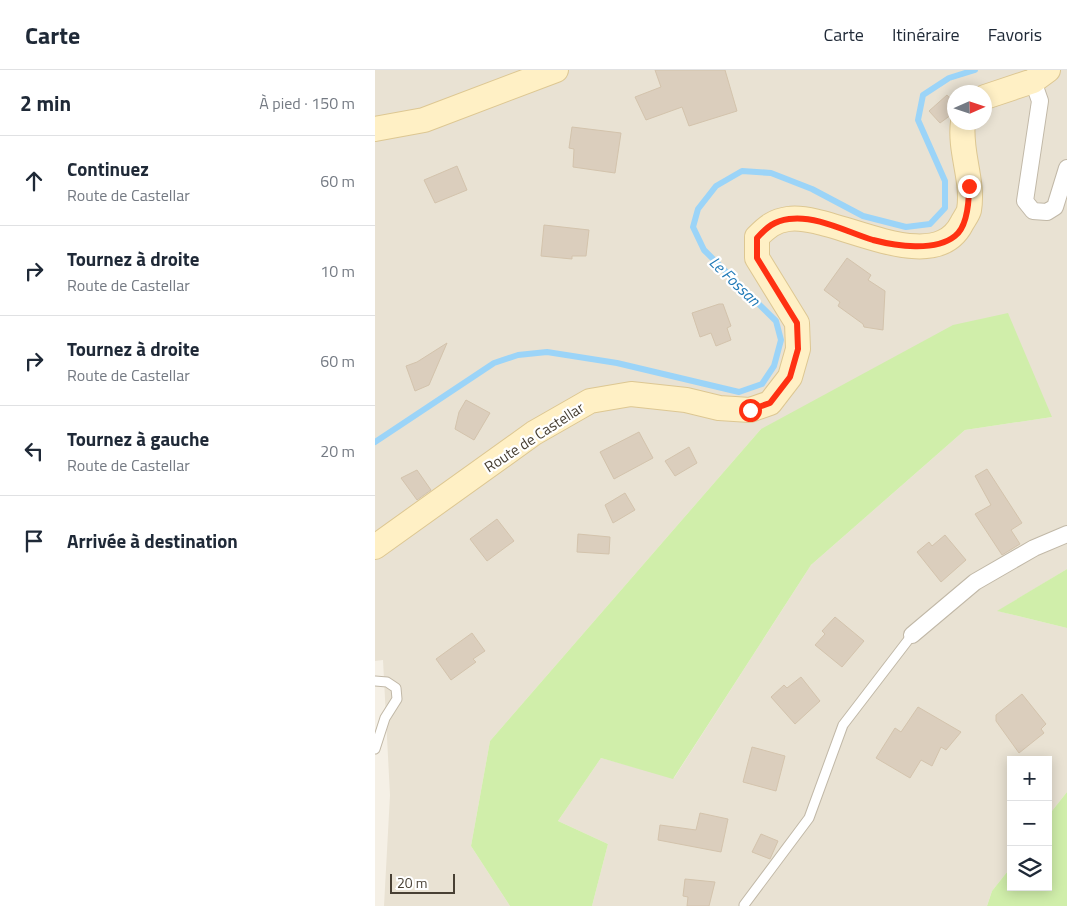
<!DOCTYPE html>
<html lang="fr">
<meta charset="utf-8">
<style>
:root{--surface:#fff;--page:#f2f2f3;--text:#1f2937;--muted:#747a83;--line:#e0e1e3}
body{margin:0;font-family:"Titillium Web",sans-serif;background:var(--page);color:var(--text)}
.controls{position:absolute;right:15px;bottom:15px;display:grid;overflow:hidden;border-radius:0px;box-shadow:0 2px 12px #0003}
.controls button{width:45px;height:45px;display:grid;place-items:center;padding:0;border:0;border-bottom:1px solid var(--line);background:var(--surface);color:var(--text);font:25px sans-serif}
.compass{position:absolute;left:572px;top:15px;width:45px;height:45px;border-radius:50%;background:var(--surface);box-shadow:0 2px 12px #0003;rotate:87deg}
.scale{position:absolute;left:15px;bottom:12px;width:65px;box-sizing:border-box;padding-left:5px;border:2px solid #484034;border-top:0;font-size:14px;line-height:18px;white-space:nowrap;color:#484034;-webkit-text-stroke:4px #fff;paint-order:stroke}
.stop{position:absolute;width:15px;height:15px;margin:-11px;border:4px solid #ff3112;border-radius:50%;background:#fff}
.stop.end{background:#ff3112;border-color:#fff;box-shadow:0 1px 5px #0008}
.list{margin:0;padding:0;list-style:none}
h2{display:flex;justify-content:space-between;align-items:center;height:65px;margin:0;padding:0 20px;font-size:21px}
h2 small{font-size:16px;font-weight:400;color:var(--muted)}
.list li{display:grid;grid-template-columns:32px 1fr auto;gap:15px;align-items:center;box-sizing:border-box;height:90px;padding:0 20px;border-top:1px solid var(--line)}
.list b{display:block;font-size:19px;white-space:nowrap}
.list p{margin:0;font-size:16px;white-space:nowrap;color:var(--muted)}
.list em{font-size:16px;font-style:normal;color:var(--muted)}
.icon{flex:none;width:28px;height:28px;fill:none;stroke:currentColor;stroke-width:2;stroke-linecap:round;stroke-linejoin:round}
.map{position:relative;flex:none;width:692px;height:836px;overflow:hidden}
header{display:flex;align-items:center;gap:30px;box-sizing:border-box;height:70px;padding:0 25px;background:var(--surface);border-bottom:1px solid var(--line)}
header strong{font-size:24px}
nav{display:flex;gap:28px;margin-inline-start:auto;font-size:18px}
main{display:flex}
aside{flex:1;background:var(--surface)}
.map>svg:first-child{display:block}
.residential{fill:#e9e2d3;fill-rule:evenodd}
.green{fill:#d0eeaa}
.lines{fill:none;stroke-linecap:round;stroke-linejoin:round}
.stream{stroke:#9bd4f8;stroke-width:6}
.building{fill:#dbcebd;stroke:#d3c3ac}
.lane-casing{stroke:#c1b8a7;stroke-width:11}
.street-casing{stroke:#c1b8a7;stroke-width:18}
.secondary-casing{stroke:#ddc792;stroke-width:26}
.lane{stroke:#fff;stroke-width:9}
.street{stroke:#fff;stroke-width:16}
.secondary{stroke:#fff0c5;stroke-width:24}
.route{stroke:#ff3112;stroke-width:6}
.labels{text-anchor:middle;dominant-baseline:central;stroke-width:4.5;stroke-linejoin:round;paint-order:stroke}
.street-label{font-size:15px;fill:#484034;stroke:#fff}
.water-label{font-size:16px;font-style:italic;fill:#207ab7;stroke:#fff}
</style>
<header>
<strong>Carte</strong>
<nav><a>Carte</a><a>Itinéraire</a><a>Favoris</a></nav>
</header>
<main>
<aside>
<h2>2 min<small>À pied · 150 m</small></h2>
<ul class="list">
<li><svg class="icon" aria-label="ahead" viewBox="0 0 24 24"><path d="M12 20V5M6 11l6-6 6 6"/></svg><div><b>Continuez</b><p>Route de Castellar</p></div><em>60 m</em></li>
<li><svg class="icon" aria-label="right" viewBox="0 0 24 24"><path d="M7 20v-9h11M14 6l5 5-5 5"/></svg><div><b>Tournez à droite</b><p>Route de Castellar</p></div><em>10 m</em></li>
<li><svg class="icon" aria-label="right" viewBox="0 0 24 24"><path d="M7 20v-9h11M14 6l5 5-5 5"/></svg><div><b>Tournez à droite</b><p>Route de Castellar</p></div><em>60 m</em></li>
<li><svg class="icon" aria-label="left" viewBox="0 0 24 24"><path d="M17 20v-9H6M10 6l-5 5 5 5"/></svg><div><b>Tournez à gauche</b><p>Route de Castellar</p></div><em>20 m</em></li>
<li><svg class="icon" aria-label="arrive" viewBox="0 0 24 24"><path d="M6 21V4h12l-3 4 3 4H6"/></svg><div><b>Arrivée à destination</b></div></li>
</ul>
</aside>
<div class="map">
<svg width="692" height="836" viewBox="0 0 692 836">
<rect width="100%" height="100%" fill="#f5f0e6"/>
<path class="residential" d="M0,0h692v499l-69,42 69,17v164l-19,24v-56h-37v107l-19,24 -5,15h-395l16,-62 -50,-23 43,-63 73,20 137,-213 154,-135 87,-13 -291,12 -271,312 -19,105 39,60h-126l6,-111 -7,-135 -8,1zM580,22h30v30h-30z"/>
<g class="green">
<path d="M633,243l44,104 -87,13 -154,135 -138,214 -72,-21 -43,63 50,23 -16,62h-82l-39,-60 19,-105 271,-312 192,-104z"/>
<path d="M692,499v59l-70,-17z"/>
<path d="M692,722v114h-80l5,-15 19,-24v20h37v-71z"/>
</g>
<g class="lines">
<path class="stream" d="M0,372l119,-79 24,-8 29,-3 70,11 122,29 23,-8 12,-18 7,-26 -5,-19 -72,-71 -11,-23 5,-18 18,-23 26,-15 29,2 41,16 51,27 43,11 24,-3 15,-16v-27l-27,-61 5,-25 26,-17 26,-8"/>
</g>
<g class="building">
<path d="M280,0h70l12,41 -48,15 -7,-19 -36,13 -11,-23 26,-10z"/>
<path d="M572,25l8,9v8l-15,11 -11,-12z"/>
<path d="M197,57l49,6 -6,40 -42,-6 1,-18 -5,-1z"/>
<path d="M82,96l10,24 -32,13 -11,-23z"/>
<path d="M169,155l45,5 -3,26h-14v3l-31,-3z"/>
<path d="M472,188l24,17 -3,5 17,11 -2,39 -19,-3 -1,-3 -25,-18 2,-4 -16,-12z"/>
<path d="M344,234h4l8,22 -4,2 4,12 -15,6 -5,-13 -11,4 -8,-24z"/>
<path d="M72,273l-18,42 -14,6 -9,-25 11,-4z"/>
<path d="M91,330l24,13 -16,27 -19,-11 4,-17z"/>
<path d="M264,362l14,26 -39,21 -14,-27z"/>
<path d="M314,377l8,16 -22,13 -10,-15z"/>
<path d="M612,399l35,54 -11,7 9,14 -18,11 -27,-41 16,-9 -16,-29z"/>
<path d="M42,400l14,20 -14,10 -16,-22z"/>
<path d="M250,423l10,17 -22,13 -8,-18z"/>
<path d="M122,449l17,22 -27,20 -17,-22z"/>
<path d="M203,464l32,3 -1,17 -32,-2z"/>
<path d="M570,465l21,25 -25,22 -24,-30 12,-10 3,4z"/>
<path d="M460,547l29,24 -22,26 -27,-22 10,-11 -3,-3z"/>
<path d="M97,563l13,18 -12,8 3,3 -25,18 -15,-21z"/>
<path d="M426,607l19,24 -25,23 -24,-27 13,-12 3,3z"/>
<path d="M647,624l24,30 -5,5 3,4 -25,20 -23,-32v-6z"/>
<path d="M543,637l43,25 -15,18 -5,-3 -9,19 -11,-6 -11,18 -34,-20 19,-30 6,4z"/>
<path d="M377,677l33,9 -9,35 -33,-9z"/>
<path d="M325,743l28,6 -7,33 -63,-12 2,-15 36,5z"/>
<path d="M386,764l17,7 -8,18 -18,-7z"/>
<path d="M310,809l30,3 -6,24h-22l1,-9 -5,-1z"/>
</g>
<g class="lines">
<defs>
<g id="lane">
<path d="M0,611l12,1 9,6 1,11 -12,19 -10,31"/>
<path d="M369,835l65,-87 34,-93 69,-90"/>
</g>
<g id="street">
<path d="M658,11l7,20 -15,100 8,10 14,1 8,-5 12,-39"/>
<path d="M537,565l63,-53 59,-34 33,-14"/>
</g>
<g id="secondary">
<path d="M610,27l48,-16 15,-11"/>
<path d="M0,59l49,-9 132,-50"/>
<path d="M0,477l159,-114 56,-32 41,-7 55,6 33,8 31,2 20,-7 20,-26 8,-28 -1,-26 -40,-65v-21c10,-10 17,-16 31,-18 43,-7 145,62 174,4 2,-4 6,-9 7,-13 5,-29 -10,-59 -6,-88"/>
</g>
</defs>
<use href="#lane" class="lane-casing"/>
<use href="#street" class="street-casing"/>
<use href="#secondary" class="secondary-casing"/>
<use href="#lane" class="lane"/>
<use href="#street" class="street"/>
<use href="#secondary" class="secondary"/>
</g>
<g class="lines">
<path class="route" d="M375,340l20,-7 20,-26 8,-28 -1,-26 -40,-65v-20c10,-11 17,-17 32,-19 27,-4 58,13 84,21 23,6 62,12 82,-4 13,-10 14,-35 14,-50"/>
</g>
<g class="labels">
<g class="street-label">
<text transform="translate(159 367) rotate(-33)">Route de Castellar</text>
</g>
<g class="water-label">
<text transform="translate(360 211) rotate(44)">Le Fossan</text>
</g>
</g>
</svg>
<div class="controls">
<button>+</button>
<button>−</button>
<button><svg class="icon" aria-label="layers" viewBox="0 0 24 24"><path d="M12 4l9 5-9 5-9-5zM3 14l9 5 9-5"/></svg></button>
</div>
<svg class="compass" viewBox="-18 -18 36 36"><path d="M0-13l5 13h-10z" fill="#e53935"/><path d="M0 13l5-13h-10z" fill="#747a83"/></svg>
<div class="scale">20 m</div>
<div class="stop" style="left:375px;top:340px"></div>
<div class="stop end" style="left:594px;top:116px"></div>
</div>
</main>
